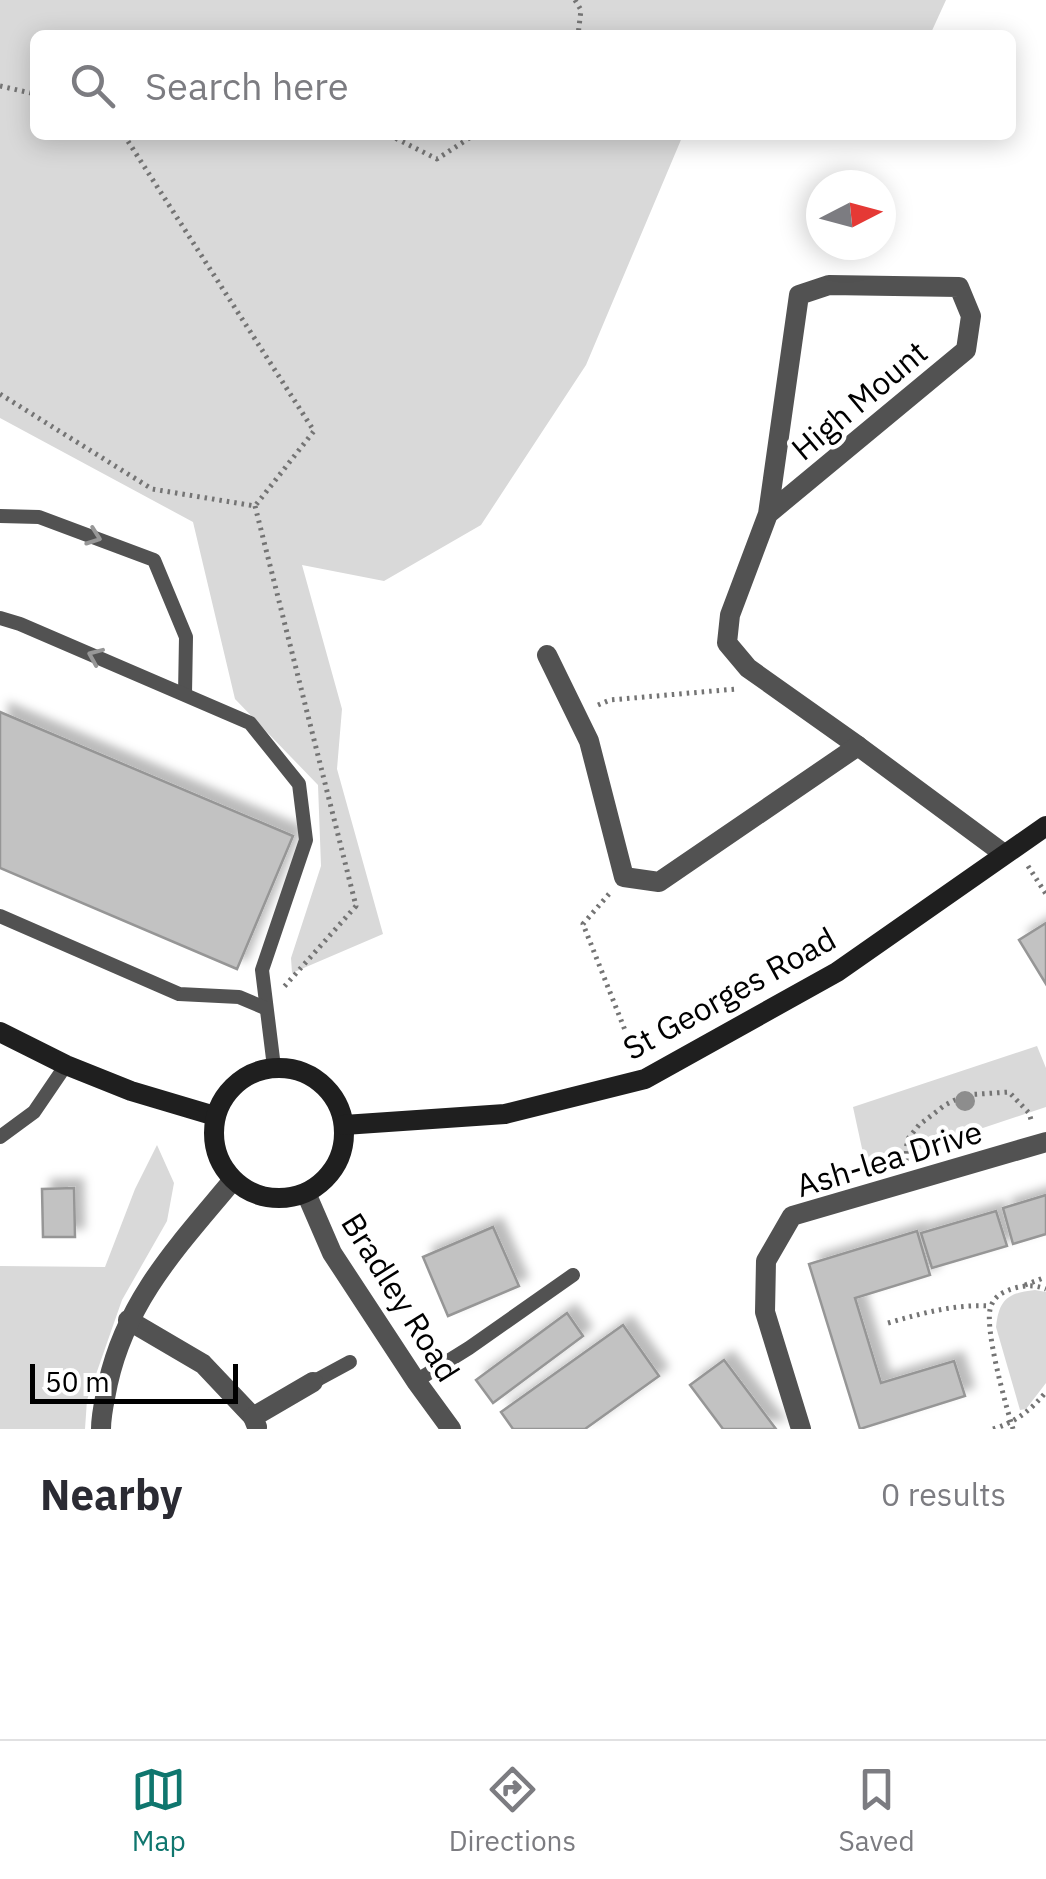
<!DOCTYPE html>
<style>
:root{--surface:#fff;--page:#f2f2f3;--text:#2b2b33;--muted:#7c7c81;--line:#e1e1e2;--accent:#0f766e}
body{margin:0;font-family:"IBM Plex Sans",sans-serif;background:var(--page);color:var(--text)}
.compass{position:absolute;left:806px;top:170px;width:90px;height:90px;border-radius:50%;background:var(--surface);box-shadow:0 5px 25px #0003;rotate:84deg}
.scale{position:absolute;left:30px;bottom:25px;width:208px;box-sizing:border-box;padding-left:10px;border:5px solid #000;border-top:0;font-size:28px;line-height:35px;white-space:nowrap;color:#000;-webkit-text-stroke:8px #fff;paint-order:stroke}
.list{margin:0;padding:0;list-style:none}
h2{display:flex;justify-content:space-between;align-items:center;height:130px;margin:0;padding:0 40px;font-size:42px}
h2 small{font-size:32px;font-weight:400;color:var(--muted)}
.icon{flex:none;width:55px;height:55px;fill:none;stroke:currentColor;stroke-width:2;stroke-linecap:round;stroke-linejoin:round}
.map{position:relative;flex:none;width:1046px;height:1429px;overflow:hidden}
.search{position:absolute;background:var(--surface);box-shadow:0 5px 25px #0003;left:30px;right:30px;top:30px;height:110px;display:flex;align-items:center;gap:25px;box-sizing:border-box;padding:0 35px;border-radius:15px;color:var(--muted);font-size:38px}
.sheet{height:310px;background:var(--surface)}
nav{display:flex;justify-content:space-around;align-items:center;box-sizing:border-box;height:140px;border-top:2px solid var(--line);background:var(--surface);font-size:28px;color:var(--muted)}
nav a{display:grid;justify-items:center;gap:5px}
nav .on{color:var(--accent)}
.map>svg:first-child{display:block}
.green{fill:#d9d9d9}
.building{fill:#c2c2c2;stroke:#969696;stroke-width:2.5;filter:url(#shadow)}
.lines{fill:none;stroke-linecap:round;stroke-linejoin:round}
.path{stroke:#747474;stroke-width:5;stroke-dasharray:2.5 5;stroke-linecap:butt}
.lane{stroke:#525252;stroke-width:14}
.street{stroke:#525252;stroke-width:20}
.secondary{stroke:#1f1f1f;stroke-width:20}
.tree{fill:#8d8d8d}
.oneway{stroke:#979797}
.labels{text-anchor:middle;dominant-baseline:central;stroke-width:9;stroke-linejoin:round;paint-order:stroke}
.street-label{font-size:32px;fill:#000;stroke:#fff}
</style>
<div class="map">
<svg width="1046" height="1429" viewBox="0 0 1046 1429">
<defs>
<filter id="shadow"><feDropShadow dx="9" dy="-9" stdDeviation="5" flood-color="#0004"/></filter>
</defs>
<rect width="100%" height="100%" fill="#fff"/>
<g class="green">
<path d="M0,0h946l-16,35h-895v100h648l-97,230 -105,160 -97,56 -82,-16 40,144 -5,60 46,165 -91,39 -1,-15 30,-92 -3,-81 -83,-86 -42,-177 -193,-104z"/>
<path d="M1037,1046l9,22v39l-180,60 -13,-60z"/>
<path d="M157,1145l17,38 -7,38 -45,79 -35,100 -2,29h-85v-163l105,1 30,-78z"/>
<path d="M1035,1290l11,2v91l-20,26 -6,1 -24,-83c3,-28 12,-34 39,-37z"/>
</g>
<g class="building">
<path d="M0,712l293,124 -56,133 -237,-101z"/>
<path d="M1046,923v61l-27,-44z"/>
<path d="M74,1188l1,49h-32l-1,-48z"/>
<path d="M1046,1195v39l-33,10 -10,-36z"/>
<path d="M996,1211l11,35 -75,22 -11,-35z"/>
<path d="M493,1227l26,59 -71,30 -25,-59z"/>
<path d="M917,1231l13,44 -75,23 26,85 73,-22 11,35 -105,33 -51,-165z"/>
<path d="M567,1313l16,23 -90,67 -17,-23z"/>
<path d="M623,1325l36,51 -74,53h-72l-12,-17z"/>
<path d="M724,1360l52,69h-53l-33,-44z"/>
</g>
<g class="lines">
<g class="path">
<path d="M575,0l6,10 -3,25"/>
<path d="M0,86l35,8"/>
<path d="M124,135l190,296 -59,75"/>
<path d="M389,135l48,24 37,-24"/>
<path d="M0,394l152,95 103,17"/>
<path d="M255,506l101,400 -73,82"/>
<path d="M598,705l12,-5 126,-11"/>
<path d="M1028,866l18,28"/>
<path d="M609,894l-26,30 53,134"/>
<path d="M906,1161l1,-21 12,-15 26,-20 20,-10 44,-3 20,21 3,10"/>
<path d="M1025,1285l21,-8"/>
<path d="M888,1323c35,-10 66,-19 102,-17"/>
<path d="M993,1429c23,-7 38,-19 53,-37"/>
<path d="M1013,1429c-7,-23 -30,-104 -22,-123 4,-11 14,-15 24,-18 11,-3 20,-3 31,1"/>
</g>
<g class="lane">
<path d="M0,516l39,1 115,43 32,77 -1,57"/>
<path d="M0,618l20,6 230,99 49,61 7,56 -44,130 12,97"/>
<path d="M0,916l179,78 60,3 26,11"/>
<path d="M0,1137l34,-25 32,-47"/>
<path d="M416,1381l53,-33 104,-73"/>
<path d="M313,1382l37,-20"/>
</g>
<g class="street">
<path d="M768,514l31,-219 30,-10 130,2 12,29 -5,34 -198,164 -38,101 -3,28 21,25 110,78"/>
<path d="M547,655l42,86 35,136 35,5 199,-136 146,108"/>
<path d="M306,1193l26,60 84,128 35,48"/>
<path d="M128,1320l75,44 50,53"/>
<path d="M257,1427l-4,-10 60,-35"/>
<path d="M101,1429c0,-16 4,-30 7,-46 19,-85 72,-139 125,-203"/>
<path d="M801,1429l-36,-117 1,-51 26,-45 254,-74"/>
</g>
<g class="secondary">
<path d="M0,1032l66,33 65,26 84,25"/>
<circle cx="279" cy="1133" r="65"/>
<path d="M344,1125l161,-11 140,-35 192,-107 209,-146"/>
</g>
</g>
<circle class="tree" cx="965" cy="1101" r="10"/>
<defs><path id="oneway-chevron" d="M-2-3.5L2.5 0L-2 3.5" fill="none" stroke-width="1.6" stroke-linecap="round" stroke-linejoin="round" transform="scale(2.5)"/></defs>
<g class="oneway">
<use href="#oneway-chevron" transform="translate(94 537) rotate(20)"/>
<use href="#oneway-chevron" transform="translate(95 656) rotate(-157)"/>
</g>
<g class="labels">
<g class="street-label">
<text transform="translate(859 400) rotate(-40)">High Mount</text>
<text transform="translate(729 993) rotate(-29)">St Georges Road</text>
<text transform="translate(889 1158) rotate(-17)">Ash-lea Drive</text>
<text transform="translate(401 1297) rotate(58)">Bradley Road</text>
</g>
</g>
</svg>
<svg class="compass" viewBox="-18 -18 36 36"><path d="M0-13l5 13h-10z" fill="#e53935"/><path d="M0 13l5-13h-10z" fill="#7c7c81"/></svg>
<div class="scale">50 m</div>
<div class="search"><svg class="icon" aria-label="search" viewBox="0 0 24 24"><circle cx="10" cy="10" r="6"/><path d="M15 15l6 6"/></svg>Search here</div>
</div>
<section class="sheet">
<h2>Nearby<small>0 results</small></h2>
<ul class="list">
</ul>
</section>
<nav>
<a class="on"><svg class="icon" aria-label="map" viewBox="0 0 24 24"><path d="M3 6l6-2 6 2 6-2v14l-6 2-6-2-6 2zM9 4v14M15 6v14"/></svg>Map</a>
<a><svg class="icon" aria-label="directions" viewBox="0 0 24 24"><path d="M12 3l9 9-9 9-9-9zM9 14v-3h6M13 9l2 2-2 2"/></svg>Directions</a>
<a><svg class="icon" aria-label="saved" viewBox="0 0 24 24"><path d="M7 4h10v16l-5-4-5 4z"/></svg>Saved</a>
</nav>
